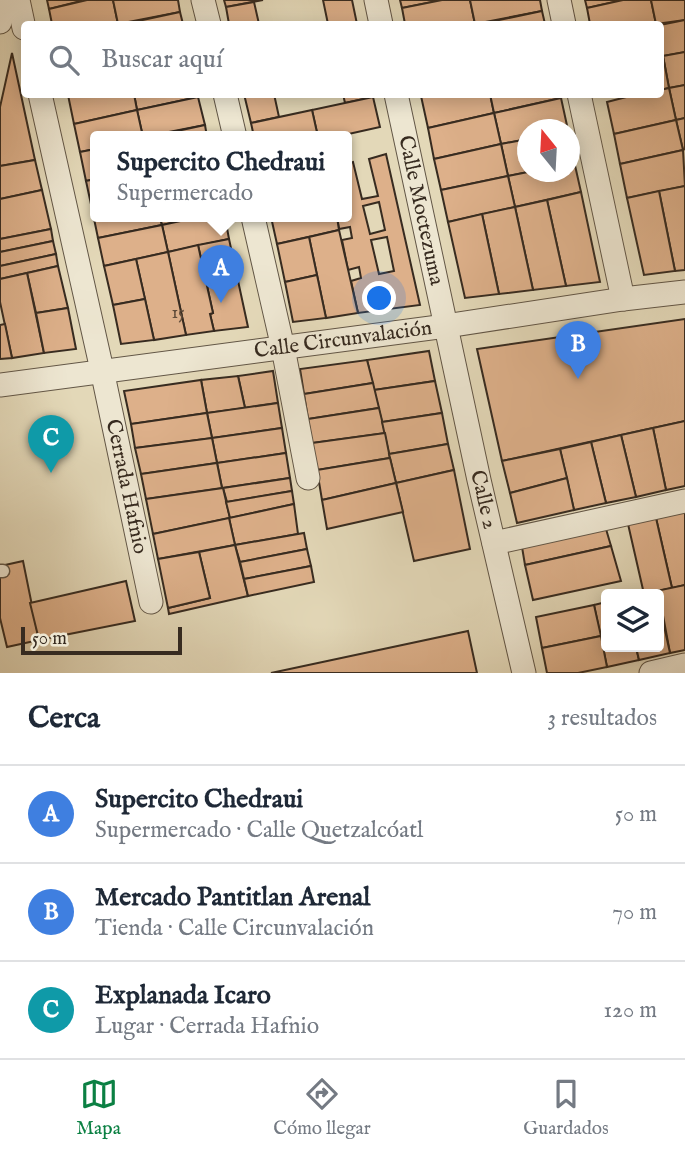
<!DOCTYPE html>
<html lang="es">
<meta charset="utf-8">
<style>
:root{--surface:#fff;--page:#f6f6f7;--text:#1f2937;--muted:#747a83;--line:#e0e1e3;--accent:#0b8043}
body{margin:0;font-family:"IM FELL English",serif;background:var(--page);color:var(--text)}
.controls{position:absolute;right:21px;bottom:21px;display:grid;overflow:hidden;border-radius:7px;box-shadow:0 4px 18px #0003}
.controls button{width:63px;height:63px;display:grid;place-items:center;padding:0;border:0;border-bottom:2px solid var(--line);background:var(--surface);color:var(--text);font:35px sans-serif}
.compass{position:absolute;left:517px;top:119px;width:63px;height:63px;border-radius:50%;background:var(--surface);box-shadow:0 4px 18px #0003;rotate:342deg}
.scale{position:absolute;left:21px;bottom:18px;width:161px;box-sizing:border-box;padding-left:7px;border:4px solid #372b20;border-top:0;font-size:19px;line-height:24px;white-space:nowrap;color:#372b20;-webkit-text-stroke:5px #ede6d1;paint-order:stroke}
.you{position:absolute;left:380px;top:299px;width:24px;height:24px;margin:-18px;border:5px solid #fff;border-radius:50%;background:#1a73e8;box-shadow:0 0 0 10px #1a73e833}
.badge{display:grid;place-items:center;width:46px;height:46px;border-radius:50%;background:var(--accent);color:#fff;font-size:23px;font-weight:700}
.pin{position:absolute;translate:-50% -58px;filter:drop-shadow(0 2px 4px #0008)}
.pin::after{content:'';position:absolute;top:37px;width:24px;height:21px;background:inherit;clip-path:polygon(0 0,100% 0,50% 100%)}
.popup{position:absolute;left:90px;top:131px;width:262px;height:91px;box-sizing:border-box;display:grid;place-content:center;border-radius:7px;background:var(--surface);filter:drop-shadow(0 2px 5px #0005);font-size:23px;white-space:nowrap;color:var(--muted)}
.popup b{font-size:26px;color:var(--text)}
.popup::after{content:'';position:absolute;left:50%;top:100%;margin-left:-14px;border:14px solid transparent;border-top-color:var(--surface)}
.list{margin:0;padding:0;list-style:none}
h2{display:flex;justify-content:space-between;align-items:center;height:91px;margin:0;padding:0 28px;font-size:30px}
h2 small{font-size:23px;font-weight:400;color:var(--muted)}
.list li{display:grid;grid-template-columns:46px 1fr auto;gap:21px;align-items:center;box-sizing:border-box;height:98px;padding:0 28px;border-top:2px solid var(--line)}
.list b{display:block;font-size:26px;white-space:nowrap}
.list p{margin:0;font-size:23px;white-space:nowrap;color:var(--muted)}
.list em{font-size:23px;font-style:normal;color:var(--muted)}
.icon{flex:none;width:38px;height:38px;fill:none;stroke:currentColor;stroke-width:2;stroke-linecap:round;stroke-linejoin:round}
.map{position:relative;flex:none;width:685px;height:673px;overflow:hidden}
.search{position:absolute;background:var(--surface);box-shadow:0 4px 18px #0003;left:21px;right:21px;top:21px;height:77px;display:flex;align-items:center;gap:18px;box-sizing:border-box;padding:0 24px;border-radius:7px;color:var(--muted);font-size:26px}
.sheet{height:385px;background:var(--surface)}
nav{display:flex;justify-content:space-around;align-items:center;box-sizing:border-box;height:98px;border-top:2px solid var(--line);background:var(--surface);font-size:19px;color:var(--muted)}
nav a{display:grid;justify-items:center;gap:4px}
nav .on{color:var(--accent)}
.map>svg:first-child{display:block}
.building{fill:#ddb08a;stroke:#372b20;stroke-width:2;fill-rule:evenodd}
.lines{fill:none;stroke-linecap:round;stroke-linejoin:round}
.service-casing{stroke:#625646;stroke-width:15}
.minor-casing{stroke:#625646;stroke-width:25}
.service{stroke:#ede6d1;stroke-width:12}
.minor{stroke:#ede6d1;stroke-width:23}
.labels{text-anchor:middle;dominant-baseline:central;stroke-width:5;stroke-linejoin:round;paint-order:stroke}
.number-label{font-size:18px;fill:#604c3a}
.street-label{font-size:21px;fill:#372b20;stroke:#ede6d1}
</style>
<div class="map">
<svg width="685" height="673" viewBox="0 0 685 673">
<rect width="100%" height="100%" fill="#e3d8b8"/>
<filter id="stains"><feTurbulence type="fractalNoise" baseFrequency=".00286" numOctaves="4"/><feColorMatrix values="0 0 0 0 .2 0 0 0 0 .09 0 0 0 0 .02 0 0 0 .5 -.17"/></filter>
<radialGradient id="worn" r=".72"><stop offset=".6" stop-color="#630" stop-opacity="0"/><stop offset="1" stop-color="#630" stop-opacity=".3"/></radialGradient>
<g class="building">
<path d="M47,0h34v1l-32,8z"/>
<path d="M87,0h26l5,24h-66l-3,-15z"/>
<path d="M113,0h65l2,12 -62,12z"/>
<path d="M224,0h39l-37,7z"/>
<path d="M323,0h29l5,24h-29z"/>
<path d="M400,0h42l-40,8z"/>
<path d="M442,0h28l5,24h-70l-3,-16z"/>
<path d="M470,0h70l2,11 -67,13z"/>
<path d="M585,0h38l-36,8z"/>
<path d="M623,0h28l5,24h-66l-3,-16z"/>
<path d="M651,0h34v20l-29,4z"/>
<path d="M254,2l5,22h-30l-3,-17z"/>
<path d="M542,11l3,13h-65z"/>
<path d="M180,12l3,12h-59z"/>
<path d="M685,20v32l-22,4 -3,-31z"/>
<path d="M685,52v33l-16,3 -6,-32z"/>
<path d="M12,53l23,107 -35,6v-59z"/>
<path d="M660,56h3l6,32 -9,2z"/>
<path d="M685,85v33l-9,2 -7,-32z"/>
<path d="M669,88l7,32 -62,14 -7,-32 31,-8h22v-4z"/>
<path d="M134,94h64v3l-61,13z"/>
<path d="M134,94l3,16 -63,14 -6,-29z"/>
<path d="M244,94h30l5,23 -28,6z"/>
<path d="M343,94h30v3l-28,6z"/>
<path d="M429,94h61l4,19 -66,15 -7,-32z"/>
<path d="M490,94h70l1,4 -67,15z"/>
<path d="M198,97l7,28 -62,12 -6,-27z"/>
<path d="M373,97l7,30 -45,10h-17l-6,-27z"/>
<path d="M561,98l7,32h-40v9l-27,5 -7,-31z"/>
<path d="M137,110l6,27h-48v12l-15,3 -6,-28z"/>
<path d="M312,110l6,27h-64l-3,-14z"/>
<path d="M494,113l7,31 -67,15 -6,-31z"/>
<path d="M685,118v31l-2,1 -7,-30z"/>
<path d="M676,120l7,30 -63,14 -6,-30z"/>
<path d="M205,125l2,12h-58z"/>
<path d="M528,139v33l-20,4 -7,-32z"/>
<path d="M501,144l7,32 -67,14 -7,-31z"/>
<path d="M95,149v30l-9,2 -6,-29z"/>
<path d="M683,150l2,36 -58,12 -7,-34z"/>
<path d="M386,154l34,151 -62,8 -7,-32 10,-3 -2,-11 -11,3 -6,-30 10,-2 -2,-11 -11,2 -2,-12h10v-53l6,-2 9,37 16,-3 -9,-37zM379,202l6,28 -15,4 -7,-28zM387,237l7,34 -15,3 -8,-34z"/>
<path d="M35,160l7,30 -42,9v-33z"/>
<path d="M574,161l7,31 -66,15 -7,-31 20,-4h42v-10z"/>
<path d="M508,176l7,31 -67,15 -7,-32z"/>
<path d="M95,179v29l-3,1 -6,-28z"/>
<path d="M685,186v84l-10,1 -16,-80z"/>
<path d="M42,190l9,39 -51,10v-40z"/>
<path d="M659,191l16,80 -31,4 -17,-77z"/>
<path d="M581,192l19,90 -34,4 -19,-86z"/>
<path d="M547,200l19,86 -33,4 -18,-83z"/>
<path d="M515,207l18,83 -34,4 -17,-80z"/>
<path d="M95,208v9h65l2,8 -64,13 -6,-29z"/>
<path d="M482,214l17,80 -34,4 -17,-76z"/>
<path d="M160,217h39l-37,8z"/>
<path d="M199,217h26l4,22 -61,13 -6,-27z"/>
<path d="M271,217h66l2,13 -62,14z"/>
<path d="M162,225l6,27 -64,14 -6,-28z"/>
<path d="M51,229l2,12 -53,11v-13z"/>
<path d="M339,230l19,83 -32,5 -17,-81z"/>
<path d="M309,237l8,38 -32,7 -8,-38z"/>
<path d="M229,239l19,88 -34,4 -4,-17 3,-1 -15,-68z"/>
<path d="M53,241l3,13 -56,12v-14z"/>
<path d="M198,245l15,68 -3,1 4,17 -28,4 -18,-83z"/>
<path d="M168,252l18,83 -32,5 -18,-81z"/>
<path d="M56,254l2,12 -58,13v-13z"/>
<path d="M136,259l9,40 -32,6 -9,-39z"/>
<path d="M58,266l10,42 -32,5 -9,-40z"/>
<path d="M27,273l17,80 -32,5 -12,-56v-23z"/>
<path d="M317,275l9,43 -33,4 -8,-40z"/>
<path d="M145,299l9,41 -33,4 -8,-39z"/>
<path d="M68,308l8,41 -32,4 -8,-40z"/>
<path d="M685,319v102l-183,40 -25,-112z"/>
<path d="M5,324l7,34 -12,1v-34z"/>
<path d="M429,351l6,30 -61,9 -7,-30z"/>
<path d="M367,360l6,23 -69,11 -4,-25z"/>
<path d="M273,371l5,32 -33,5 -7,-32z"/>
<path d="M238,376l7,32 -38,5 -6,-33z"/>
<path d="M201,380l6,33 -76,11 -7,-33z"/>
<path d="M435,381l7,32 -60,9 -8,-32z"/>
<path d="M373,383l6,25 -71,11 -4,-25z"/>
<path d="M278,403l4,25 -70,10 -5,-25z"/>
<path d="M379,408l6,25 -73,10 -4,-24z"/>
<path d="M207,413l5,25 -77,10 -4,-24z"/>
<path d="M442,413l6,31 -59,10 -7,-32z"/>
<path d="M685,421v65l-19,4 -13,-62z"/>
<path d="M282,428l4,25 -69,10 -5,-25z"/>
<path d="M653,428l13,62 -30,7 -15,-62z"/>
<path d="M385,433l5,25 -73,12 -5,-27z"/>
<path d="M621,435l15,62 -30,6 -15,-61z"/>
<path d="M212,438l5,25 -76,11 -6,-26z"/>
<path d="M591,442l15,61 -32,7 -14,-61z"/>
<path d="M448,444l6,26 -58,13 -7,-29z"/>
<path d="M560,449l7,29 -57,15 -8,-32z"/>
<path d="M286,453l4,25 -68,10 -5,-25z"/>
<path d="M390,458l6,25 -74,17 -5,-30z"/>
<path d="M217,463l5,25 -76,11 -5,-25z"/>
<path d="M454,470l16,79 -56,12 -18,-78z"/>
<path d="M290,478l2,13 -65,11 -4,-14z"/>
<path d="M567,478l7,32 -57,13 -7,-30z"/>
<path d="M396,483l7,29 -76,17 -5,-29z"/>
<path d="M223,488l7,30 -77,16 -7,-35z"/>
<path d="M292,491l2,13 -64,14 -4,-16z"/>
<path d="M294,504l4,30 -63,11 -6,-27z"/>
<path d="M685,511v74l-13,3 -16,-70z"/>
<path d="M229,518l6,27 -77,14 -5,-25z"/>
<path d="M656,518l16,70 -28,6 -16,-70z"/>
<path d="M606,529l5,17 -86,19 -3,-18z"/>
<path d="M304,533l3,16 -67,13 -5,-17z"/>
<path d="M235,545l13,51 -79,18 -1,-6 42,-10 -11,-46z"/>
<path d="M611,546l10,35 -88,19 -8,-35z"/>
<path d="M307,549l4,17 -67,13 -4,-17z"/>
<path d="M199,552l11,46 -42,10 -10,-49z"/>
<path d="M23,561l16,79 -32,7 -7,-29v-43l8,-1 -3,-9z"/>
<path d="M311,566l3,16 -66,14 -4,-17z"/>
<path d="M126,581l9,40 -96,19 -9,-37z"/>
<path d="M685,585v65l-15,3 -11,-59 -3,-3z"/>
<path d="M606,602v45h30l3,13 -32,7 -13,-62z"/>
<path d="M659,603l11,50 -31,7 -3,-13h23z"/>
<path d="M594,605l7,31 -59,12 -6,-31z"/>
<path d="M468,631l9,42h-206z"/>
<path d="M601,636l6,31 -29,6h-31l-5,-25z"/>
</g>
<g class="lines">
<defs>
<path id="service" d="M0,571h3"/>
<g id="minor">
<path d="M18,0l6,28"/>
<path d="M203,0l6,24"/>
<path d="M376,0l5,24"/>
<path d="M559,0l5,24"/>
<path d="M0,22l4,-22"/>
<path id="s1" d="M40,94l62,276 49,232"/>
<path d="M225,94l10,43"/>
<path id="s2" d="M396,94l83,386 45,193"/>
<path d="M579,94l44,205"/>
<path d="M253,217l30,131 25,130"/>
<path id="s3" d="M0,385l446,-59 177,-27 62,-7"/>
<path d="M494,543l191,-42"/>
<path d="M651,673l34,-8"/>
</g>
</defs>
<use href="#service" class="service-casing"/>
<use href="#minor" class="minor-casing"/>
<use href="#service" class="service"/>
<use href="#minor" class="minor"/>
</g>
<g class="labels">
<g class="number-label">
<text x="178" y="313">15</text>
</g>
<g class="street-label">
<text stroke="none"><textPath href="#s2" startOffset="119">Calle Moctezuma</textPath></text>
<text stroke="none"><textPath href="#s3" startOffset="346">Calle Circunvalación</textPath></text>
<text stroke="none"><textPath href="#s1" startOffset="402">Cerrada Hafnio</textPath></text>
<text stroke="none"><textPath href="#s2" startOffset="415">Calle 2</textPath></text>
</g>
</g>
<rect width="100%" height="100%" filter="url(#stains)"/>
<rect width="100%" height="100%" fill="url(#worn)"/>
</svg>
<div class="controls">
<button><svg class="icon" aria-label="layers" viewBox="0 0 24 24"><path d="M12 4l9 5-9 5-9-5zM3 14l9 5 9-5"/></svg></button>
</div>
<svg class="compass" viewBox="-18 -18 36 36"><path d="M0-13l5 13h-10z" fill="#e53935"/><path d="M0 13l5-13h-10z" fill="#747a83"/></svg>
<div class="scale">50 m</div>
<div class="you"></div>
<div class="pin badge" style="left:221px;top:303px;background:#3f7fe0">A</div>
<div class="popup"><b>Supercito Chedraui</b>Supermercado</div>
<div class="pin badge" style="left:578px;top:379px;background:#3f7fe0">B</div>
<div class="pin badge" style="left:51px;top:473px;background:#0f9aa8">C</div>
<div class="search"><svg class="icon" aria-label="search" viewBox="0 0 24 24"><circle cx="10" cy="10" r="6"/><path d="M15 15l6 6"/></svg>Buscar aquí</div>
</div>
<section class="sheet">
<h2>Cerca<small>3 resultados</small></h2>
<ul class="list">
<li><span class="badge" style="background:#3f7fe0">A</span><div><b>Supercito Chedraui</b><p>Supermercado · Calle Quetzalcóatl</p></div><em>50 m</em></li>
<li><span class="badge" style="background:#3f7fe0">B</span><div><b>Mercado Pantitlan Arenal</b><p>Tienda · Calle Circunvalación</p></div><em>70 m</em></li>
<li><span class="badge" style="background:#0f9aa8">C</span><div><b>Explanada Icaro</b><p>Lugar · Cerrada Hafnio</p></div><em>120 m</em></li>
</ul>
</section>
<nav>
<a class="on"><svg class="icon" aria-label="map" viewBox="0 0 24 24"><path d="M3 6l6-2 6 2 6-2v14l-6 2-6-2-6 2zM9 4v14M15 6v14"/></svg>Mapa</a>
<a><svg class="icon" aria-label="directions" viewBox="0 0 24 24"><path d="M12 3l9 9-9 9-9-9zM9 14v-3h6M13 9l2 2-2 2"/></svg>Cómo llegar</a>
<a><svg class="icon" aria-label="saved" viewBox="0 0 24 24"><path d="M7 4h10v16l-5-4-5 4z"/></svg>Guardados</a>
</nav>
